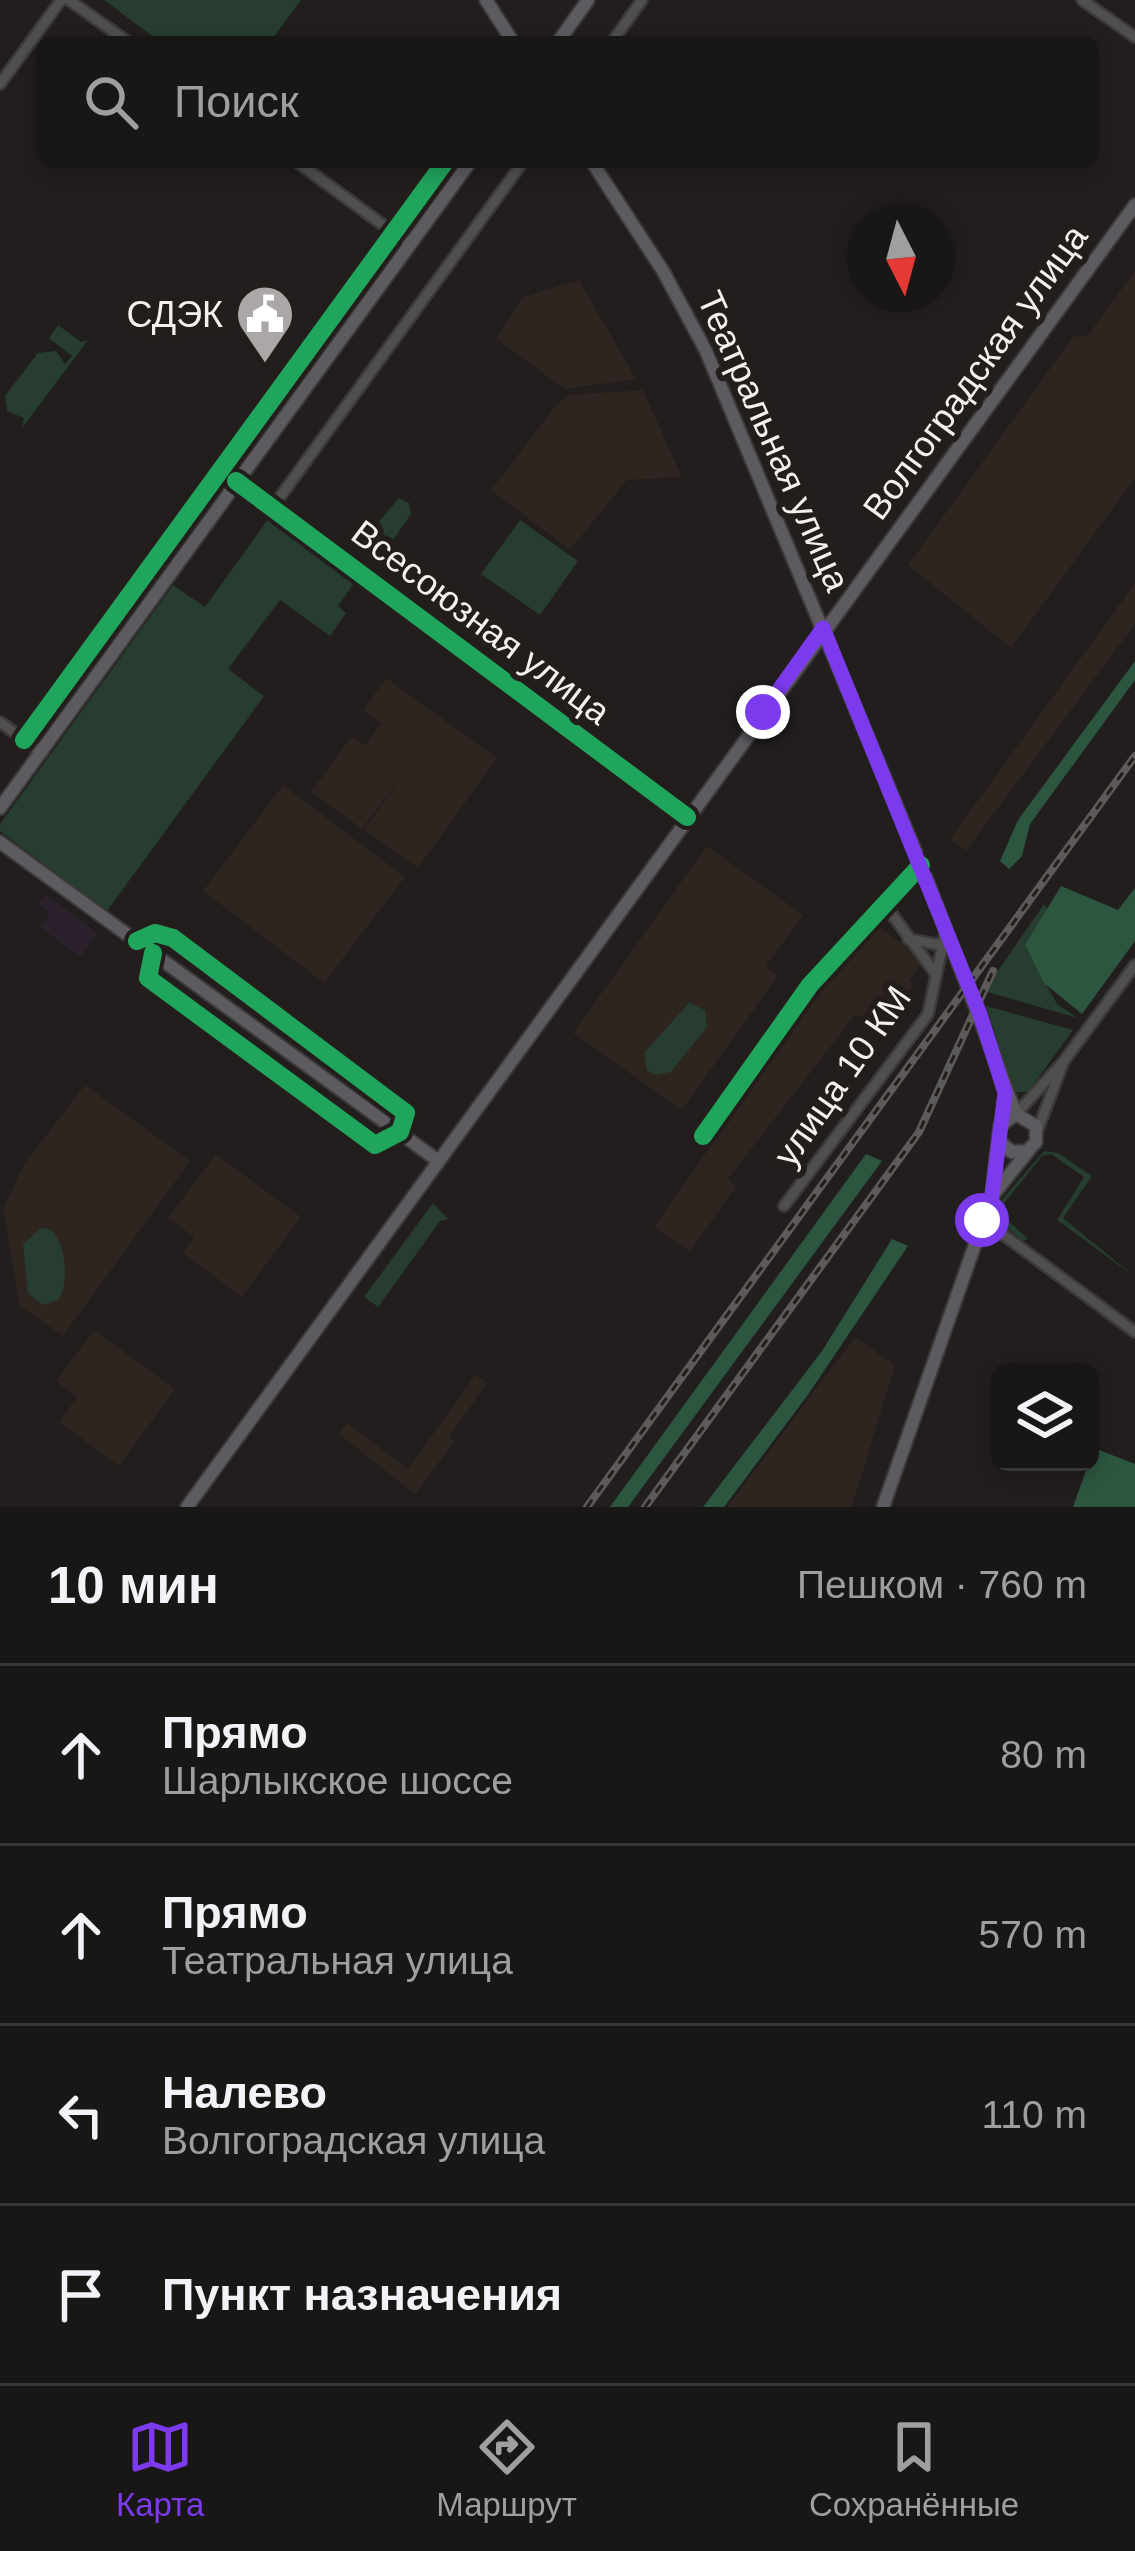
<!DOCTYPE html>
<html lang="ru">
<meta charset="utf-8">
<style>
:root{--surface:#191616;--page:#221f1f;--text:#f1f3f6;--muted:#9f9fa1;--line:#373535;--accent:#7c3aed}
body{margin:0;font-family:Arial,sans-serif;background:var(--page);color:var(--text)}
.controls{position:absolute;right:36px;bottom:36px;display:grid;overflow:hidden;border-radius:18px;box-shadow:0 6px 18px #0003}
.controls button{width:108px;height:108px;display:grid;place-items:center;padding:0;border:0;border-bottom:3px solid var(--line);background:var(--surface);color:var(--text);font:60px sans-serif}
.compass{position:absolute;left:847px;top:204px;width:108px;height:108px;border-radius:50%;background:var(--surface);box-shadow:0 6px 18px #0003;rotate:174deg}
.stop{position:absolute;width:36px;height:36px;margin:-27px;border:9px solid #7c3aed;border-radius:50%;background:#fff}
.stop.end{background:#7c3aed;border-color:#fff;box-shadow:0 3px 12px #0008}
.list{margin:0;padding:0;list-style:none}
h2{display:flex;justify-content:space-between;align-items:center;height:156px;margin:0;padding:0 48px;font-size:51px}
h2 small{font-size:39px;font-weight:400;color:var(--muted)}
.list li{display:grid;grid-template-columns:78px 1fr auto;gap:36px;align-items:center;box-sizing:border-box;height:180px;padding:0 48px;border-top:3px solid var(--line)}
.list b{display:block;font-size:45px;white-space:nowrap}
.list p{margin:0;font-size:39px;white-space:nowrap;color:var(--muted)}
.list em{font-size:39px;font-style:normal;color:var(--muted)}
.icon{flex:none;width:66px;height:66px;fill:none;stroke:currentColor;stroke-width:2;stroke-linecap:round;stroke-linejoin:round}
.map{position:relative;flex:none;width:1135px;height:1507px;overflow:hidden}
.search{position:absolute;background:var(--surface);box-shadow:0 6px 18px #0003;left:36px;right:36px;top:36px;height:132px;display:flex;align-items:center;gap:30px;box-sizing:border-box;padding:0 42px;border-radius:18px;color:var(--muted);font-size:45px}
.sheet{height:876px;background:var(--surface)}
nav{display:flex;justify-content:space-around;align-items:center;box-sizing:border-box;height:168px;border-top:3px solid var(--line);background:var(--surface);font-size:33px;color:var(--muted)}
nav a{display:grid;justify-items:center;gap:6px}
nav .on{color:var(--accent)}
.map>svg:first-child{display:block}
.commercial{fill:#2b212c}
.built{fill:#2e2420}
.green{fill:#263d2f}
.forest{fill:#2d5640}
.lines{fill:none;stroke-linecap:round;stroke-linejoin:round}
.minor-casing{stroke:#3c3a39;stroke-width:14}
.major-casing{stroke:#3c3a39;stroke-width:16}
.minor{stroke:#514f4e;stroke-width:9}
.major{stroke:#5d5a60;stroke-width:12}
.rail-casing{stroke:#5d5a5a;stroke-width:8}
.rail{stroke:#231d1b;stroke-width:3;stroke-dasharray:9;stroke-linecap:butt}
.cycleway-casing{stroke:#231d1b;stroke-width:26}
.cycleway{stroke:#20a55d;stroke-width:18}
.route{stroke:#7c3aed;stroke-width:15}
.labels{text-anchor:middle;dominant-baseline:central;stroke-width:12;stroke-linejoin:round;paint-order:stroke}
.poi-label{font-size:36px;fill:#f5f1f0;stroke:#231d1b;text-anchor:end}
.street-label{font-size:36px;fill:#f5f1f0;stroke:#231d1b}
</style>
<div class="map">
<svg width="1135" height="1507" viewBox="0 0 1135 1507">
<rect width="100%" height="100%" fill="#211e1d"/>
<path class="commercial" d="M45,894l53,39 -18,24 -40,-30 10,-14 -12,-9z"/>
<g class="built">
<path d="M1135,271v207l-124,170 -103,-83 165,-228 15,-2z"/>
<path d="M579,280l57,99 -71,10 -69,-50 27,-42z"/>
<path d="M643,390l39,87 -55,3 -57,70 -79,-60 67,-87 11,-8z"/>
<path d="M1135,583v41l-169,227 -16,-12z"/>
<path d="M386,678l111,80 -79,110 -54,-38 50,-71 -52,70 -51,-37 41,-56 13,10 16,-22 -18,-14z"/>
<path d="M283,785l122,92 -81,106 -121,-92z"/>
<path d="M707,846l96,69 -37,51 12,10 -96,134 -109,-77z"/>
<path d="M881,928l43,32 -15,21 5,5 -34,41 -25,-12 -127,164 8,8 -46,64 -36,-24 198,-284z"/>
<path d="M85,1085l105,76 -127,175 -43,-30 -17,-97 21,-45z"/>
<path d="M216,1154l85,63 -59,80 -59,-44 11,-16 -26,-19z"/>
<path d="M94,1330l81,59 -56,77 -60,-44 18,-25 -21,-16z"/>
<path d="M855,1337l40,28 -43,142h-125z"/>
<path d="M476,1374l11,9 -38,54 5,5 -39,52 -76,-60 8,-11 61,46z"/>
</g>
<g class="green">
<path d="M104,0h197l-31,42h-110z"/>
<path d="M58,325l23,17 7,-2 -66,88 2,-10 -17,-7 -2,-15 33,-43 18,-2 9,13 7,-8 -23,-18z"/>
<path d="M399,498l10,5 2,11 -24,35 -20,-9 2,-7z"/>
<path d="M271,515l86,64 -19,27 8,7 -16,23 -50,-36 -52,69 36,27 -157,215 -107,-80v-7l173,-239 32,22z"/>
<path d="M520,520l58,41 -38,54 -59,-41z"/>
<path d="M1044,904l3,5 -22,37 32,58 21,14 -94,-27z"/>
<path d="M689,1003l16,7 2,17 -36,45 -16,3 -8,-5 -3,-17z"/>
<path d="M986,1006l87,24 -45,62h-12l-6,-9z"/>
<path d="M1044,1151l14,2 34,23 -29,42 72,59 -78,-57 27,-43 -33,-23 -9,2 -44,55 30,28 -5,2 -25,-21v-16z"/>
<path d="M433,1203l15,16 -8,2 -62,86 -14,-10z"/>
<path d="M41,1228l10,2c15,15 19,52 7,70l-15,5 -15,-12 -5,-49z"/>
</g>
<g class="forest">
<path d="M1135,661v19l-105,144 -8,32 -13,13 -9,-8 18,-41z"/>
<path d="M1061,886l57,24 17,-22v53l-53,73 -38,-31 -19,-38z"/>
<path d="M866,1154l16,7 -254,346h-18z"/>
<path d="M892,1239l16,7 -101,150 -83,111h-21l119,-156z"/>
<path d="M1094,1448l41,16v43h-62z"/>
</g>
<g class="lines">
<defs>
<g id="minor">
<path d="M69,0l59,42"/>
<path d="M1082,0l53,37"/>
<path d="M612,42l30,-42"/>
<path d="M0,84l61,-84"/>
<path d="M297,162l112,82"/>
<path d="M236,481l451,336"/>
<path d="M272,508l251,-346"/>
<path d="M0,722l42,31"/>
<path d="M24,740l421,-578"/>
<path d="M886,906l49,67"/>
<path d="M908,939l32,6"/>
<path d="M137,941l18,-8 18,5 233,175 -6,19 -25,13 -227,-167 5,-25"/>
<path d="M1016,1114l48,-53 71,-96"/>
<path d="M1038,1129l24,-63"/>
<path d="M703,1136l107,-151 111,-120"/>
<path d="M784,1206l144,-192 18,-85"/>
<path d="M982,1219l153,113"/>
</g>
<g id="major">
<path d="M486,0l27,42"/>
<path d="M558,42l30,-42"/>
<path d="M592,162l71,109 43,80 215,514 95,249"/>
<path d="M0,808l470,-646"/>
<path d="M0,842l437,318"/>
<path d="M993,1195l36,-45"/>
<path d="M187,1507l948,-1302"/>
<path d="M883,1507l109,-311 8,-70 16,-12 20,12v16l-9,9 -15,1 -11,-9"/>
</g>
</defs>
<use href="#minor" class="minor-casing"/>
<use href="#major" class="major-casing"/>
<use href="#minor" class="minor"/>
<use href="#major" class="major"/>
<defs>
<g id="rail">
<path d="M587,1507l548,-751"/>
<path d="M645,1507l274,-375 74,-161"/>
</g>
</defs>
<use href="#rail" class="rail-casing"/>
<use href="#rail" class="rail"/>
<defs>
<g id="cycleway">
<path d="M236,481l451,336"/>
<path d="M24,740l421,-578"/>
<path d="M137,941l18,-8 18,5 233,175 -6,19 -25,13 -227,-167 5,-25"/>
<path d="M703,1136l107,-151 111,-120"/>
</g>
</defs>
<use href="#cycleway" class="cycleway-casing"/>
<use href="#cycleway" class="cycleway"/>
</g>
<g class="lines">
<path class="route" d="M763,712l60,-84 157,386 25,79 -13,103 -10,24"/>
</g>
<defs>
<symbol id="civic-pin" viewBox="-11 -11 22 30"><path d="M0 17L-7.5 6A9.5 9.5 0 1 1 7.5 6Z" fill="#aba7a6" stroke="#231d1b"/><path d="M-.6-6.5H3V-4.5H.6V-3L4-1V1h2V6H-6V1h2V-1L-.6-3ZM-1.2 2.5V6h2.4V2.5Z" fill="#fff"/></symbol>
</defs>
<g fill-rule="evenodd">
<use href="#civic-pin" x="232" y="281" width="66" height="90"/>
</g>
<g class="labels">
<g class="poi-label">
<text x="223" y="314">СДЭК</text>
</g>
<g class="street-label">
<text transform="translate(975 372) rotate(-54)">Волгоградская улица</text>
<text transform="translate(774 441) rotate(66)">Театральная улица</text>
<text transform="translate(481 622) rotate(37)">Всесоюзная улица</text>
<text transform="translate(842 1076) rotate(-55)">улица 10 КМ</text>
</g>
</g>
</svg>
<div class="controls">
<button><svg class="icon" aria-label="layers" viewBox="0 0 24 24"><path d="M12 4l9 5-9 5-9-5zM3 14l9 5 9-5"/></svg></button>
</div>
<svg class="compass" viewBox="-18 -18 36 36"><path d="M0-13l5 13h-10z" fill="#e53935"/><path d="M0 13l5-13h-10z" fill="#9f9fa1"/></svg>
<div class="stop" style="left:982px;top:1220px"></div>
<div class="stop end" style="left:763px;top:712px"></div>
<div class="search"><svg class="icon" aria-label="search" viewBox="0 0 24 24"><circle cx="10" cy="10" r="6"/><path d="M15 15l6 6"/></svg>Поиск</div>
</div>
<section class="sheet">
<h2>10 мин<small>Пешком · 760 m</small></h2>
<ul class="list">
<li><svg class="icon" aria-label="ahead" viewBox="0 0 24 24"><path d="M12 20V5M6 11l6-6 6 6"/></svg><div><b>Прямо</b><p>Шарлыкское шоссе</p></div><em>80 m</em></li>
<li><svg class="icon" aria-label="ahead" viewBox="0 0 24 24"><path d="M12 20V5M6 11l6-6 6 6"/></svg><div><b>Прямо</b><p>Театральная улица</p></div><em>570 m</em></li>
<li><svg class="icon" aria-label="left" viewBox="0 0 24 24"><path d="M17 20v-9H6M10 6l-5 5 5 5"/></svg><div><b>Налево</b><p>Волгоградская улица</p></div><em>110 m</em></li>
<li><svg class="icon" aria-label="arrive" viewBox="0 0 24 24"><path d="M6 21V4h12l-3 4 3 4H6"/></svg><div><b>Пункт назначения</b></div></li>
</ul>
</section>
<nav>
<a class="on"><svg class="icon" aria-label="map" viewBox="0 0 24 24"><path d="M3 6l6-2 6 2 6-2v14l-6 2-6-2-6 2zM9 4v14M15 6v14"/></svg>Карта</a>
<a><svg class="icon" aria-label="directions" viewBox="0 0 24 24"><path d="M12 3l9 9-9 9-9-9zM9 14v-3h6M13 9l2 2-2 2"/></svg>Маршрут</a>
<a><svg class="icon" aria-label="saved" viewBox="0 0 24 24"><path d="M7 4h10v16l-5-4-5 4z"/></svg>Сохранённые</a>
</nav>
